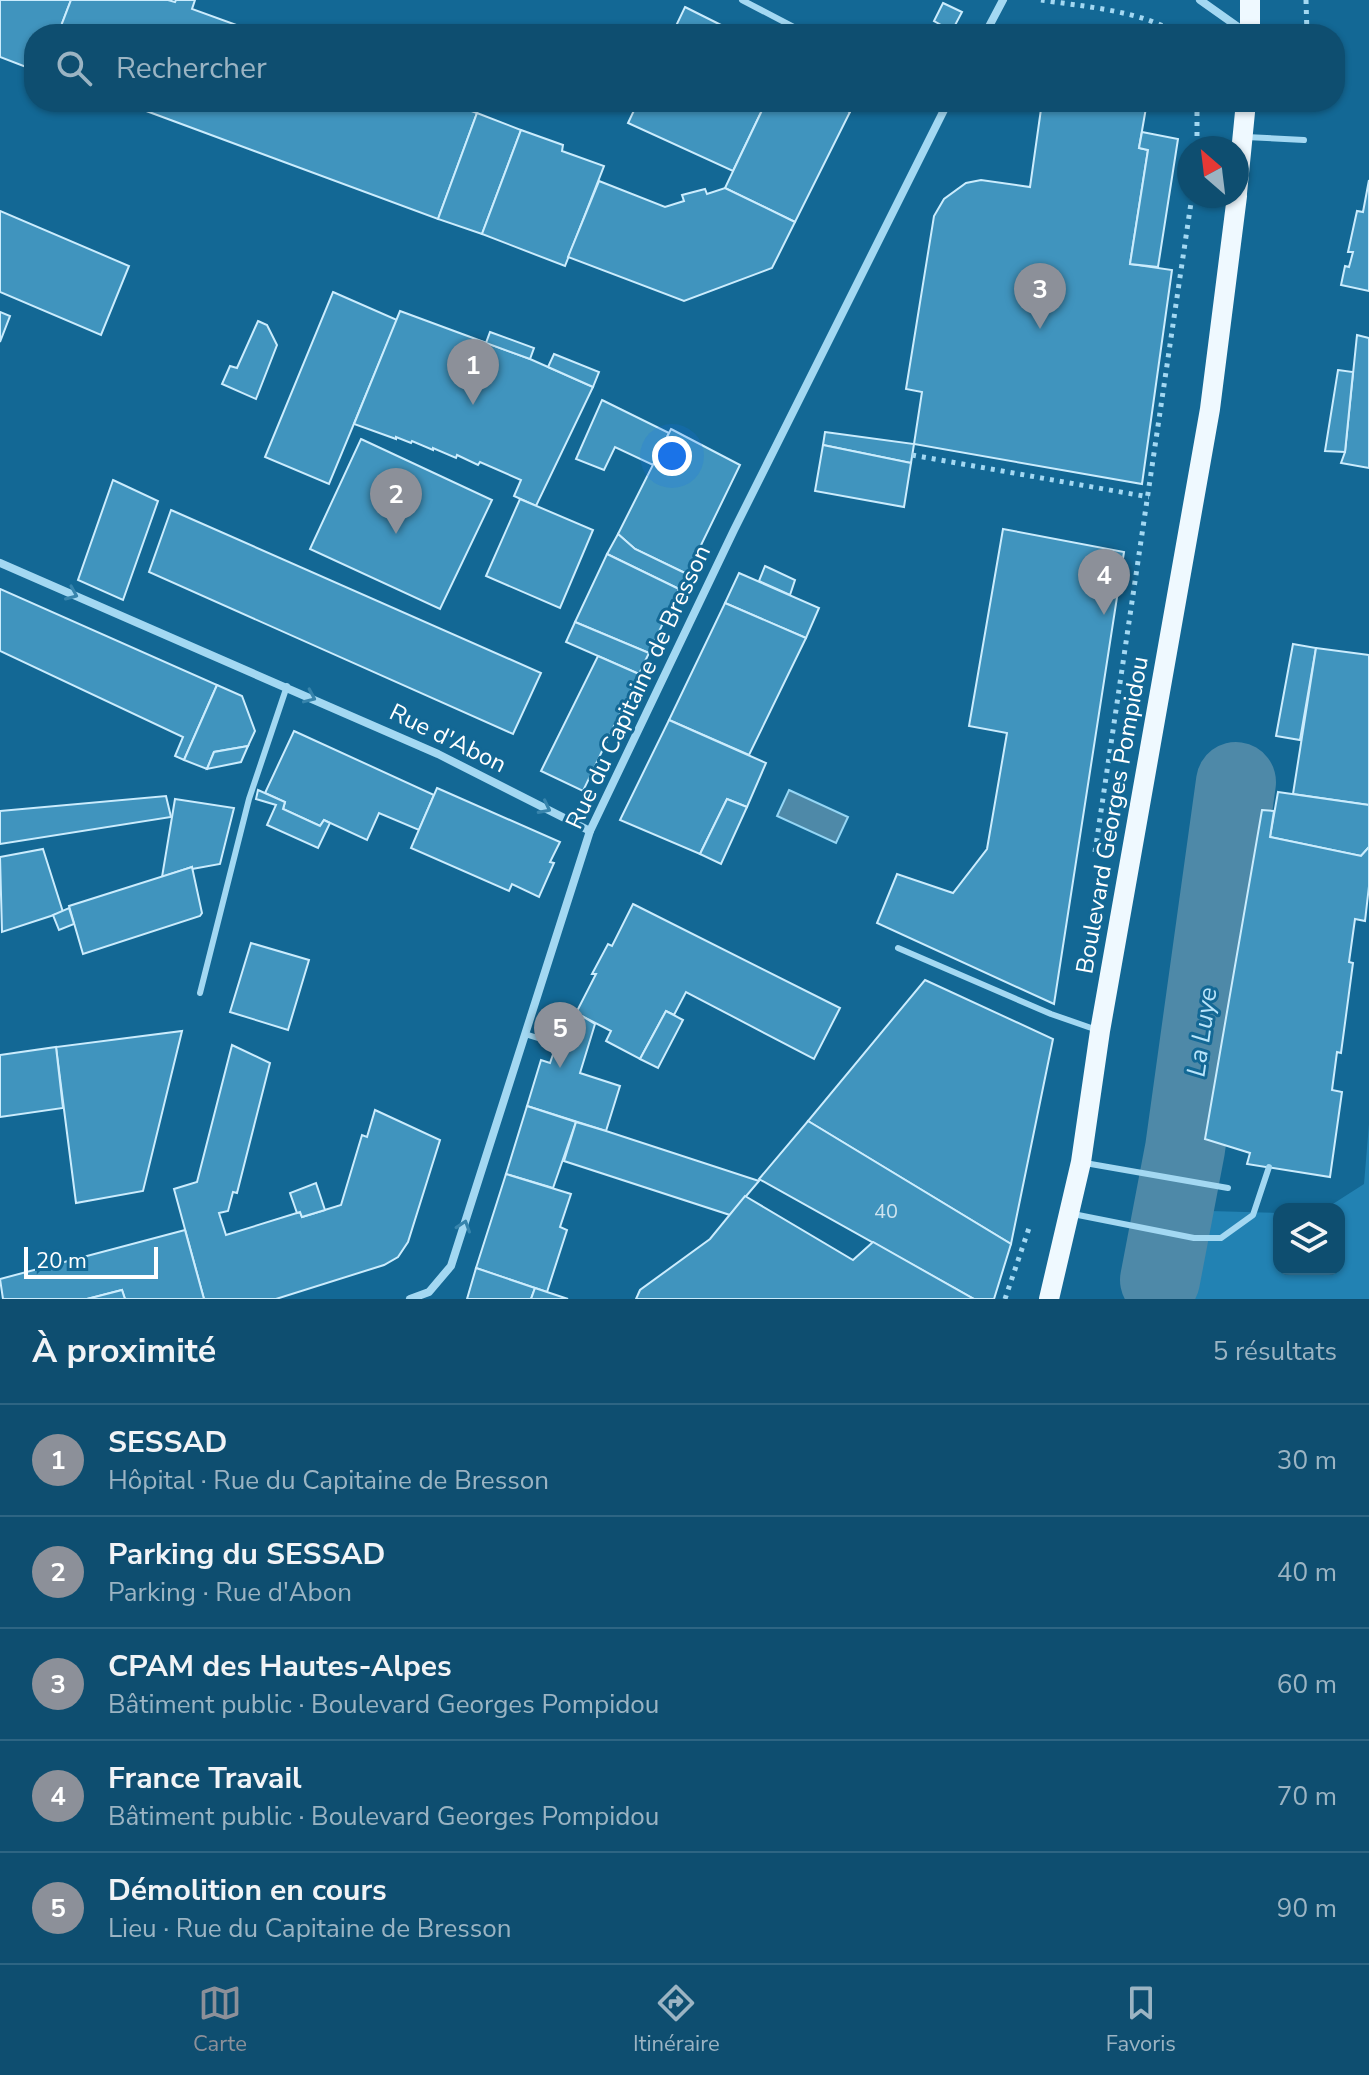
<!DOCTYPE html>
<html lang="fr">
<meta charset="utf-8">
<style>
:root{--surface:#0e4e70;--page:#175575;--text:#f1f3f6;--muted:#9bb4c3;--line:#2e6583;--accent:#8c9099}
body{margin:0;font-family:"Nunito Sans",sans-serif;background:var(--page);color:var(--text)}
.controls{position:absolute;right:24px;bottom:24px;display:grid;overflow:hidden;border-radius:16px;box-shadow:0 2px 6px #0004}
.controls button{width:72px;height:72px;display:grid;place-items:center;padding:0;border:0;border-bottom:2px solid var(--line);background:var(--surface);color:var(--text);font:40px sans-serif}
.compass{position:absolute;left:1177px;top:136px;width:72px;height:72px;border-radius:50%;background:var(--surface);box-shadow:0 2px 6px #0004;rotate:332deg}
.scale{position:absolute;left:24px;bottom:20px;width:134px;box-sizing:border-box;padding-left:8px;border:4px solid #fff;border-top:0;font-size:22px;line-height:28px;white-space:nowrap;color:#fff;-webkit-text-stroke:6px #136895;paint-order:stroke}
.you{position:absolute;left:672px;top:456px;width:28px;height:28px;margin:-20px;border:6px solid #fff;border-radius:50%;background:#1a73e8;box-shadow:0 0 0 12px #1a73e833}
.badge{display:grid;place-items:center;width:52px;height:52px;border-radius:50%;background:var(--accent);color:#fff;font-size:26px;font-weight:700}
.pin{position:absolute;translate:-50% -66px;filter:drop-shadow(0 2px 4px #0008)}
.pin::after{content:'';position:absolute;top:42px;width:28px;height:24px;background:inherit;clip-path:polygon(0 0,100% 0,50% 100%)}
.list{margin:0;padding:0;list-style:none}
h2{display:flex;justify-content:space-between;align-items:center;height:104px;margin:0;padding:0 32px;font-size:34px}
h2 small{font-size:26px;font-weight:400;color:var(--muted)}
.list li{display:grid;grid-template-columns:52px 1fr auto;gap:24px;align-items:center;box-sizing:border-box;height:112px;padding:0 32px;border-top:2px solid var(--line)}
.list b{display:block;font-size:30px;white-space:nowrap}
.list p{margin:0;font-size:26px;white-space:nowrap;color:var(--muted)}
.list em{font-size:26px;font-style:normal;color:var(--muted)}
.icon{flex:none;width:44px;height:44px;fill:none;stroke:currentColor;stroke-width:2;stroke-linecap:round;stroke-linejoin:round}
.map{position:relative;flex:none;width:1369px;height:1299px;overflow:hidden}
.search{position:absolute;background:var(--surface);box-shadow:0 2px 6px #0004;left:24px;right:24px;top:24px;height:88px;display:flex;align-items:center;gap:20px;box-sizing:border-box;padding:0 28px;border-radius:32px;color:var(--muted);font-size:30px}
.sheet{height:664px;background:var(--surface)}
nav{display:flex;justify-content:space-around;align-items:center;box-sizing:border-box;height:112px;border-top:2px solid var(--line);background:var(--surface);font-size:22px;color:var(--muted)}
nav a{display:grid;justify-items:center;gap:4px}
nav .on{color:var(--accent)}
.map>svg:first-child{display:block}
.green{fill:#2282b3}
.water{fill:#4e89a8;stroke:#95d6f5;stroke-width:2}
.lines{fill:none;stroke-linecap:round;stroke-linejoin:round}
.river{stroke:#4e89a8;stroke-width:80}
.building{fill:#4094be;stroke:#cbecfd;stroke-width:2}
.path{stroke:#a3d8f2;stroke-width:5;stroke-dasharray:4 6;stroke-linecap:butt}
.lane{stroke:#a3d8f2;stroke-width:6}
.street{stroke:#a3d8f2;stroke-width:8}
.primary{stroke:#eff9ff;stroke-width:20}
.oneway{stroke:#3784ac}
.labels{text-anchor:middle;dominant-baseline:central;stroke-width:6;stroke-linejoin:round;paint-order:stroke}
.number-label{font-size:20px;fill:#cfe4ef}
.street-label{font-size:24px;fill:#fff;stroke:#136895}
.water-label{font-size:26px;font-style:italic;fill:#b8e4fa;stroke:#136895}
</style>
<div class="map">
<svg width="1369" height="1299" viewBox="0 0 1369 1299">
<rect width="100%" height="100%" fill="#136895"/>
<path class="green" d="M1369,1124v175h-195l36,-88 69,2v56h60v-60h-14l39,-25z"/>
<path class="water" d="M789,790l59,27 -12,26 -59,-27z"/>
<g class="lines">
<path class="river" d="M1160,1280l25,-131 51,-367"/>
</g>
<g class="building">
<path d="M0,0h71l-13,34h-24v36l-34,-13z"/>
<path d="M71,0h97l7,2 1,-2h19l-3,9 69,25h-203z"/>
<path d="M943,3l19,9 -10,19 -18,-10z"/>
<path d="M685,7l54,27h-51l-13,-6z"/>
<path d="M122,102h324l31,11 -39,106z"/>
<path d="M638,102h128l-33,69 -105,-48z"/>
<path d="M766,102h64l20,10 -55,110 -70,-34z"/>
<path d="M830,102h25l-5,10z"/>
<path d="M1042,102h105l-8,46 9,2 -18,114 42,6 -30,214 -228,-40 8,-52 -16,-3 28,-173 10,-17 22,-16 15,-3 49,7z"/>
<path d="M477,113l44,17 -39,104 -44,-15z"/>
<path d="M521,130l42,15 -1,6 42,15 -39,100 -83,-32z"/>
<path d="M1142,132l36,7 -20,128 -28,-3 18,-114 -9,-2z"/>
<path d="M1369,180v111l-28,-6 4,-19 4,1 4,-15h-5l9,-41 6,1z"/>
<path d="M599,181l66,26 19,-6 -2,-6 23,-6 2,5 18,-6 70,34 -23,46 -88,33 -116,-44z"/>
<path d="M0,211l129,55 -28,69 -101,-43z"/>
<path d="M333,292l64,28 -68,164 -64,-27z"/>
<path d="M400,311l130,48 63,28 -57,119 -22,-10 7,-16 -41,-18 -2,3 -21,-10 -1,3 -23,-10v2l-21,-9 -1,2 -15,-6v2l-42,-15z"/>
<path d="M0,312l10,4 -10,26z"/>
<path d="M258,321l9,4 10,20 -21,54 -34,-15 8,-18 7,2z"/>
<path d="M490,332l44,16 -4,11 -44,-16z"/>
<path d="M1357,335l12,3v130l-28,-5 4,-11z"/>
<path d="M554,354l45,18 -6,15 -45,-20z"/>
<path d="M1338,370l15,2 -8,80 -20,-1z"/>
<path d="M602,400l67,33 -16,32 -38,-18 -11,23 -28,-11z"/>
<path d="M671,429l69,36 -53,109 -52,-25 -17,-15z"/>
<path d="M825,432l89,12 -3,19 -88,-18z"/>
<path d="M361,439l131,61 -52,109 -130,-60z"/>
<path d="M823,445l88,18 -7,44 -89,-16z"/>
<path d="M113,480l45,21 -35,99 -45,-20z"/>
<path d="M520,499l73,31 -33,78 -74,-32z"/>
<path d="M171,510l370,163 -28,61 -364,-162z"/>
<path d="M1003,529l121,23 -70,452 -177,-81 20,-49 56,19 34,-44 20,-116 -38,-7z"/>
<path d="M618,534l17,15 52,25 -8,15 -72,-35z"/>
<path d="M607,554l72,35 -30,64 -74,-31z"/>
<path d="M765,566l30,14 -5,15 -31,-14z"/>
<path d="M739,573l80,35 -13,30 -81,-35z"/>
<path d="M0,589l217,96 -33,75 -9,-4 8,-19 -183,-86z"/>
<path d="M725,603l81,35 -57,117 -80,-35z"/>
<path d="M575,622l74,31 -10,21 -73,-32z"/>
<path d="M1293,644l23,4 -16,92 -24,-4z"/>
<path d="M1316,648l53,7v150l-76,-11z"/>
<path d="M598,656l41,18 -56,117 -42,-20z"/>
<path d="M217,685l25,11 13,35 -7,15 -34,6 -7,17 -23,-9z"/>
<path d="M669,720l97,43 -19,44 -20,-8 -27,55 -80,-34z"/>
<path d="M294,731l140,64 -15,35 -40,-17 -12,27 -43,-20 -4,6 -37,-17 2,-7 -20,-9z"/>
<path d="M248,746l-7,16 -34,7 7,-17z"/>
<path d="M437,788l123,54 -10,20 4,1 -15,34 -27,-13 -3,7 -98,-43z"/>
<path d="M258,790l27,12 -2,7 37,17 4,-6 6,3 -12,25 -51,-23 9,-20 -20,-6z"/>
<path d="M1278,792l91,13v42l-8,9 -91,-19z"/>
<path d="M166,796l5,21 -171,27v-33z"/>
<path d="M175,799l59,9 -14,56 -28,5v-2l-30,10z"/>
<path d="M727,799l20,8 -26,57 -21,-10z"/>
<path d="M1262,810l12,1 -4,26 91,19 8,-9v39l-4,35 -10,-2 -6,43 4,1 -12,90 -4,-1 -5,38 10,2 -12,85 -83,-13 3,-11 -45,-14z"/>
<path d="M43,849l20,63 -61,20 -2,-75z"/>
<path d="M192,867l10,46 -2,3 -117,38 -14,-48z"/>
<path d="M633,904l207,104 -26,51 -128,-67 -12,23 -8,-4 -26,48 -34,-18 5,-10 -35,-18 20,-39h-4l16,-30 4,2z"/>
<path d="M69,908l5,16 -15,6 -6,-15z"/>
<path d="M251,943l58,17 -21,70 -58,-18z"/>
<path d="M925,980l128,59 -42,205 -203,-123z"/>
<path d="M569,1008l26,16 -15,49 40,13 -14,45 -79,-25 14,-46 9,3z"/>
<path d="M666,1011l17,9 -25,48 -18,-9z"/>
<path d="M182,1031l-39,160 -67,12 -20,-156z"/>
<path d="M232,1045l38,18 -33,130 -4,-1 -5,19 -9,2 7,22 74,-23 2,5 39,-12 21,-70 5,2 8,-27 65,30 -32,102 -10,15 -14,8 -108,34h-72l-30,-110 23,-7z"/>
<path d="M56,1047l7,61 -63,9v-62z"/>
<path d="M527,1106l49,16 -23,66 -47,-14z"/>
<path d="M808,1121l203,123 -17,55h-20l-215,-120z"/>
<path d="M576,1122l30,9 153,50 -29,34 -166,-54z"/>
<path d="M506,1174l65,20 -11,33 7,3 -20,62 -71,-24z"/>
<path d="M316,1183l9,27 -23,7 -2,-5 -3,1 -7,-20z"/>
<path d="M745,1196l108,64 20,-18 101,57h-338l4,-9 70,-51z"/>
<path d="M185,1230l19,69h-79l-3,-9 -35,9h-84l-3,-20z"/>
<path d="M476,1268l59,20 -4,11h-64z"/>
<path d="M535,1288l33,11h-37z"/>
<path d="M122,1290l3,9h-38z"/>
</g>
<g class="lines">
<g class="path">
<path d="M1041,0c38,6 105,11 135,34"/>
<path d="M1306,0l1,34"/>
<path d="M1197,102v46"/>
<path d="M912,455l237,42"/>
<path d="M1095,852l97,-656"/>
<path d="M1005,1299l24,-71"/>
</g>
<g class="lane">
<path d="M742,0l65,34"/>
<path d="M1246,137l58,3"/>
<path d="M898,948l153,66 46,16"/>
<path d="M200,993l49,-194 38,-113"/>
<path d="M525,1034l32,10"/>
<path d="M1085,1163l143,25"/>
<path d="M1073,1214l121,24h27l32,-23 16,-48"/>
</g>
<g class="street">
<path d="M1200,0l48,34"/>
<path d="M985,34l18,-34"/>
<path d="M0,563l438,191 152,77"/>
<path d="M410,1299l19,-7 22,-26 139,-435 144,-301 214,-428"/>
</g>
<g class="primary">
<path d="M1250,0v34"/>
<path d="M1237,193l9,-91"/>
<path d="M1049,1299l32,-137 19,-131 110,-622 27,-213"/>
</g>
</g>
<defs><path id="oneway-chevron" d="M-2-3.5L2.5 0L-2 3.5" fill="none" stroke-width="1.6" stroke-linecap="round" stroke-linejoin="round" transform="scale(2)"/></defs>
<g class="oneway">
<use href="#oneway-chevron" transform="translate(72 594) rotate(23)"/>
<use href="#oneway-chevron" transform="translate(310 697) rotate(24)"/>
<use href="#oneway-chevron" transform="translate(545 808) rotate(27)"/>
<use href="#oneway-chevron" transform="translate(464 1226) rotate(-72)"/>
</g>
<g class="labels">
<g class="number-label">
<text x="886" y="1211">40</text>
</g>
<g class="street-label">
<text transform="translate(638 687) rotate(-65)">Rue du Capitaine de Bresson</text>
<text transform="translate(448 738) rotate(26)">Rue d'Abon</text>
<text transform="translate(1112 815) rotate(-80)">Boulevard Georges Pompidou</text>
</g>
<g class="water-label">
<text transform="translate(1202 1032) rotate(-82)">La Luye</text>
</g>
</g>
</svg>
<div class="controls">
<button><svg class="icon" aria-label="layers" viewBox="0 0 24 24"><path d="M12 4l9 5-9 5-9-5zM3 14l9 5 9-5"/></svg></button>
</div>
<svg class="compass" viewBox="-18 -18 36 36"><path d="M0-13l5 13h-10z" fill="#e53935"/><path d="M0 13l5-13h-10z" fill="#9bb4c3"/></svg>
<div class="scale">20 m</div>
<div class="you"></div>
<div class="pin badge" style="left:473px;top:405px">1</div>
<div class="pin badge" style="left:396px;top:534px">2</div>
<div class="pin badge" style="left:1040px;top:329px">3</div>
<div class="pin badge" style="left:1104px;top:615px">4</div>
<div class="pin badge" style="left:560px;top:1068px">5</div>
<div class="search"><svg class="icon" aria-label="search" viewBox="0 0 24 24"><circle cx="10" cy="10" r="6"/><path d="M15 15l6 6"/></svg>Rechercher</div>
</div>
<section class="sheet">
<h2>À proximité<small>5 résultats</small></h2>
<ul class="list">
<li><span class="badge">1</span><div><b>SESSAD</b><p>Hôpital · Rue du Capitaine de Bresson</p></div><em>30 m</em></li>
<li><span class="badge">2</span><div><b>Parking du SESSAD</b><p>Parking · Rue d'Abon</p></div><em>40 m</em></li>
<li><span class="badge">3</span><div><b>CPAM des Hautes-Alpes</b><p>Bâtiment public · Boulevard Georges Pompidou</p></div><em>60 m</em></li>
<li><span class="badge">4</span><div><b>France Travail</b><p>Bâtiment public · Boulevard Georges Pompidou</p></div><em>70 m</em></li>
<li><span class="badge">5</span><div><b>Démolition en cours</b><p>Lieu · Rue du Capitaine de Bresson</p></div><em>90 m</em></li>
</ul>
</section>
<nav>
<a class="on"><svg class="icon" aria-label="map" viewBox="0 0 24 24"><path d="M3 6l6-2 6 2 6-2v14l-6 2-6-2-6 2zM9 4v14M15 6v14"/></svg>Carte</a>
<a><svg class="icon" aria-label="directions" viewBox="0 0 24 24"><path d="M12 3l9 9-9 9-9-9zM9 14v-3h6M13 9l2 2-2 2"/></svg>Itinéraire</a>
<a><svg class="icon" aria-label="saved" viewBox="0 0 24 24"><path d="M7 4h10v16l-5-4-5 4z"/></svg>Favoris</a>
</nav>
